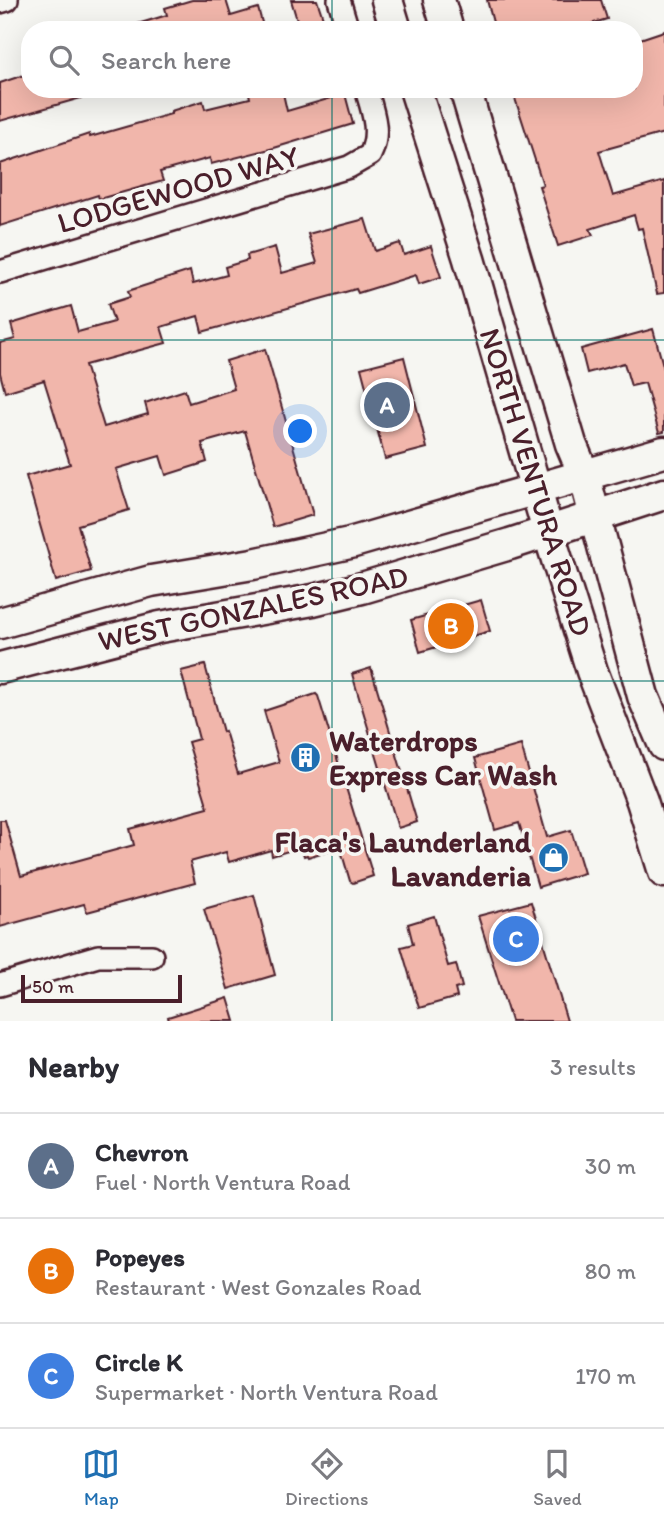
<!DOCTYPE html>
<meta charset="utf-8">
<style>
:root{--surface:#fff;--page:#f7f7f7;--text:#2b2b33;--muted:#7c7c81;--line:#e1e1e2;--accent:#1f6fb2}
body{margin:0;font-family:Itim,sans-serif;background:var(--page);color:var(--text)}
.scale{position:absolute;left:21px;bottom:18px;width:161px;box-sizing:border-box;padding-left:7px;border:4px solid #4a1f2b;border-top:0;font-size:19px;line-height:24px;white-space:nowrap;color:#4a1f2b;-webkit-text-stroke:5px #f6f6f2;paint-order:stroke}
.you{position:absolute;left:301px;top:432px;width:24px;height:24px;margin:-18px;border:5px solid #fff;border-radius:50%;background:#1a73e8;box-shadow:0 0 0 10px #1a73e833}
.badge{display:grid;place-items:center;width:46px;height:46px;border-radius:50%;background:var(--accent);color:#fff;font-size:23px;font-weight:700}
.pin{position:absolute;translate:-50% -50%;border:4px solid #fff;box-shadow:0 2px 7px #0006}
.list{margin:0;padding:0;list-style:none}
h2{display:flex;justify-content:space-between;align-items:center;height:91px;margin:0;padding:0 28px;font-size:30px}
h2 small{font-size:23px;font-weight:400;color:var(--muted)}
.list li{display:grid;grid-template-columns:46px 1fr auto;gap:21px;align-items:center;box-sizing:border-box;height:105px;padding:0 28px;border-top:2px solid var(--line)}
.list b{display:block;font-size:26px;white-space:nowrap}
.list p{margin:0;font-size:23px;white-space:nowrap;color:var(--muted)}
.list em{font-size:23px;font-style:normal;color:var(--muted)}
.icon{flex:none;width:38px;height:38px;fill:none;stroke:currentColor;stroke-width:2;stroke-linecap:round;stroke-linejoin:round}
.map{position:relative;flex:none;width:664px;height:1021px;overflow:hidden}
.search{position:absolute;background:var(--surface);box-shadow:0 7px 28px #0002;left:21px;right:21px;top:21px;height:77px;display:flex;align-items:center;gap:18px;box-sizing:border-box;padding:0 24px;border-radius:28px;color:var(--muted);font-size:26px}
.sheet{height:406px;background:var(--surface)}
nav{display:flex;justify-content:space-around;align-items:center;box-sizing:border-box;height:98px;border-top:2px solid var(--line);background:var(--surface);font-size:19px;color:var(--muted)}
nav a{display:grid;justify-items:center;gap:4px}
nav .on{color:var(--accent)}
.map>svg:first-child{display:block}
.building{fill:#f1b6ab;stroke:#4a1f2b;stroke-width:2}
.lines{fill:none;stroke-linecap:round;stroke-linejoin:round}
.street-casing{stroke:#4a1f2b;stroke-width:26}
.secondary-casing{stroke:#4a1f2b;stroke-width:35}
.street{stroke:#f6f6f2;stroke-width:21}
.secondary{stroke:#f6f6f2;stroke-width:30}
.grid{fill:none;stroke:#0f766e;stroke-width:2;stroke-opacity:0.55}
.labels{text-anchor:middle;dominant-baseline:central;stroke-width:7;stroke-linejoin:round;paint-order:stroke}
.street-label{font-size:30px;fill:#4a1f2b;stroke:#f6f6f2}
.poi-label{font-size:30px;font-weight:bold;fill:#4a1f2b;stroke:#f6f6f2;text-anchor:start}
</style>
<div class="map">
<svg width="664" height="1021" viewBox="0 0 664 1021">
<rect width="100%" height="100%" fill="#f6f6f2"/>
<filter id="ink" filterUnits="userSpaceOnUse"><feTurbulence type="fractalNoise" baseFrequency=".0143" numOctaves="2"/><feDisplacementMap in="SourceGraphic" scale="14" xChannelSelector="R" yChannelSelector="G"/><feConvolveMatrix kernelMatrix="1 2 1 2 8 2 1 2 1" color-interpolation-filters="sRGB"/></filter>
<g filter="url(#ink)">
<g class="building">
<path d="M192,0h34l5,16 27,-8 6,22h-62v-3l-10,3h-60l-1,-4 36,-11 -2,-7z"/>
<path d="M291,0h26l10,30h-27z"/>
<path d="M487,0h114l6,19 -36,11h-76z"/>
<path d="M664,31v102l-65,18 14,45 51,-15v112l-7,1 -15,-66 -4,1 -4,-14 -44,14 3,6 -35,11 -19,-60 4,-1 -31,-96h122v-48z"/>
<path d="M30,73v16h64l1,5 -95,27v-38z"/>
<path d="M248,89h34l5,22 58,-17 8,30 -79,24 -63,16 -1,-6 -50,14 3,9 -64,18 -1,-4 -98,31v-62l89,-30 1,3 81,-23v-3l32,-10 2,8 45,-11z"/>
<path d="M365,219l10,32 25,-8 4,12 27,-9 10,31 -22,7 -3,-9 -58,18 -2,-4 -154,43 -4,-16 -37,11 5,16 -81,22 19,62 44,-13 -3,-11 40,-13 4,13 45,-14 -8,-28 39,-12 48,166 -40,12 -28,-96 -43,12 5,19 -41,13 -6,-19 -44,13 13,41 -51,15 13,46 -35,10 -30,-105 44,-12 -26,-84 -39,12 -5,-19v-30l15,-4 -4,-15 60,-18 7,26 36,-10 -6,-18 22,-7 -2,-6 62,-20 3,13 34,-9 -2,-8 23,-7 -1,-5 28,-8 7,26 35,-10 -9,-29z"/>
<path d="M653,329l11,40v63l-5,1 -14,-50 -14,3 -7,-23 -37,10 -6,-24z"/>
<path d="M404,357l23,91 -42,11 -24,-91z"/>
<path d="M481,600l9,31 -70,21 -9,-32z"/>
<path d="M205,665l18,67 2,-1 13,43 41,-12 -15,-51 52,-17 2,2 55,180 -20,7 -3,-2 -10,-34 -32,10 -1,-2 -3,1 -3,-9 -29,9 -1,-6 -42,12 -3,-10 -36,10 5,21 -108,29 -3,-8 -84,23v-107h5l16,56 113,-31 -4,-16 78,-21 -20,-66 11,-3 -18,-68z"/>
<path d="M371,668l46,154 -19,6 -46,-154z"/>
<path d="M521,745l26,92 24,-7 13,43 -46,14 -19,-64 -24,7 -20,-72z"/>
<path d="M254,895l21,80 -47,14 -24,-80z"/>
<path d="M531,902l36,119h-56l-33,-105z"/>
<path d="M434,916l14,50 8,-2 6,23 -7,2 2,8 -38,11 -18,-61 12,-3 -5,-20z"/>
<path d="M228,998l7,23h-66l-1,-4z"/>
</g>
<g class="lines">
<defs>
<g id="street">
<path d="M339,0l9,30"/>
<path d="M0,2l7,-2"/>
<path d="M0,272l349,-105 21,-12c11,-22 3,-43 -4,-66"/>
<path d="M0,985l98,-29h54"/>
</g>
<g id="secondary">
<path d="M387,0l9,30"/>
<path d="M439,0l9,30"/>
<path d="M415,89l54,170 79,272 44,140 50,130 22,71"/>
<path d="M465,89l106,355 13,31 59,221 21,49"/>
<path d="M0,623l151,-42 102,-17 97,-21 314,-91"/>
<path d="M0,668l160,-41 153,-27 49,-12 148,-44 154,-50"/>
</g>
</defs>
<use href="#street" class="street-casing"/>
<use href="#secondary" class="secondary-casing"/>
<use href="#street" class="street"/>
<use href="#secondary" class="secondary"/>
</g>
</g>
<path class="grid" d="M332,0v30M332,89v932M0,340h664M0,681h664"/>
<defs>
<symbol id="building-disc" viewBox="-11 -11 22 22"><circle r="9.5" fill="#1f6fb2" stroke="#f6f6f2"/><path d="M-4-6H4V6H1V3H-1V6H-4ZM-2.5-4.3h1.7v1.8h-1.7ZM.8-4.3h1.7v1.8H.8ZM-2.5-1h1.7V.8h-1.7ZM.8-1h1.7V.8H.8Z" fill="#fff"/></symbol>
<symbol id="shop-disc" viewBox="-11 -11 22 22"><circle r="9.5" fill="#1f6fb2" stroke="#f6f6f2"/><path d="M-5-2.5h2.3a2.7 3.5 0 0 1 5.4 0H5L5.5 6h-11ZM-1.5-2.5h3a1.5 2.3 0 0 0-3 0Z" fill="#fff"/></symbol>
</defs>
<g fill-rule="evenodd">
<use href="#building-disc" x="288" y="740" width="35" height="35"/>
<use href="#shop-disc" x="536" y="840" width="35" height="35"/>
</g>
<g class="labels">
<g class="street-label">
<text transform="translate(178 189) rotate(-16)">LODGEWOOD WAY</text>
<text transform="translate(536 482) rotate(73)">NORTH VENTURA ROAD</text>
<text transform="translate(253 608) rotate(-12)">WEST GONZALES ROAD</text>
</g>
<g class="poi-label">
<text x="329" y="740">Waterdrops<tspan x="329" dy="34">Express Car Wash</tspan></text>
<text x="531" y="841" text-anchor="end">Flaca's Launderland<tspan x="531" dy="34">Lavanderia</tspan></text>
</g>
</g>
</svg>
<div class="scale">50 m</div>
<div class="you"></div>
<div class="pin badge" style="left:387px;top:405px;background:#5c6f8a">A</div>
<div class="pin badge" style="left:451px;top:626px;background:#e8710a">B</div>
<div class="pin badge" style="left:516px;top:939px;background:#3f7fe0">C</div>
<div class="search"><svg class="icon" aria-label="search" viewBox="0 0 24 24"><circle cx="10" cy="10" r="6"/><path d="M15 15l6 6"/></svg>Search here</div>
</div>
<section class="sheet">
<h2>Nearby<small>3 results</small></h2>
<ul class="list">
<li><span class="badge" style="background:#5c6f8a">A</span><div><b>Chevron</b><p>Fuel · North Ventura Road</p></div><em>30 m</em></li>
<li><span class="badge" style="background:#e8710a">B</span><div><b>Popeyes</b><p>Restaurant · West Gonzales Road</p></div><em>80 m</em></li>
<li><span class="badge" style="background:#3f7fe0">C</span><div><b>Circle K</b><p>Supermarket · North Ventura Road</p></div><em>170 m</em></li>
</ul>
</section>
<nav>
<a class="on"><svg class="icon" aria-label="map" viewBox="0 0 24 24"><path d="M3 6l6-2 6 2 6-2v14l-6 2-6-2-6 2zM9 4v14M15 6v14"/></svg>Map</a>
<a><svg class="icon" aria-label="directions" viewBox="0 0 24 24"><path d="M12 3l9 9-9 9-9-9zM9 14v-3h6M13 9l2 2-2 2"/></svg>Directions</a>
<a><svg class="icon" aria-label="saved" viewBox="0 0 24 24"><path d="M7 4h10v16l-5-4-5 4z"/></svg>Saved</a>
</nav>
